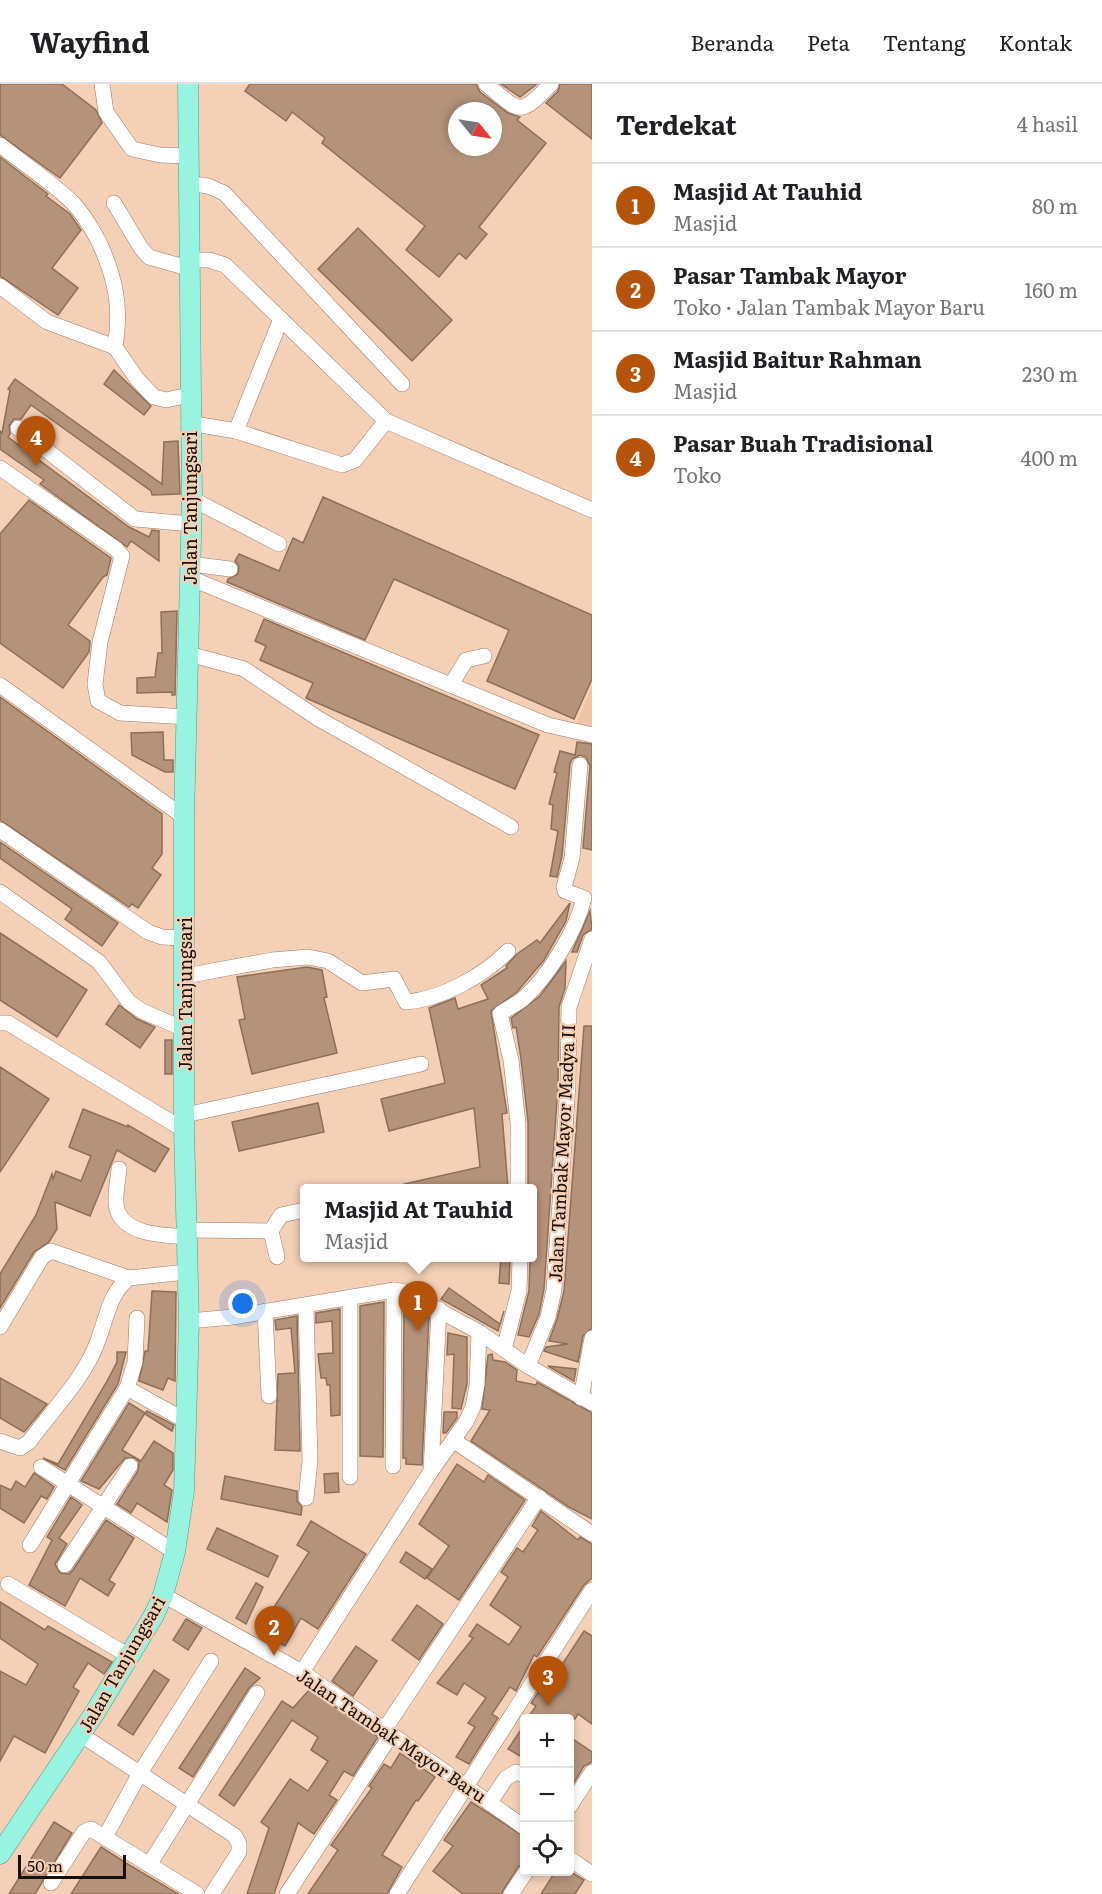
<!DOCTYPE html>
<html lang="id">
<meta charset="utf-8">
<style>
:root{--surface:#fff;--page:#f6f6f6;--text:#202124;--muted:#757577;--line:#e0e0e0;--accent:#b45309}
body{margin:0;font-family:Literata,serif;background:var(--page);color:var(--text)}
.controls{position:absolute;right:18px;bottom:18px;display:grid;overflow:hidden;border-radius:6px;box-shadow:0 3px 9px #0003}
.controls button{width:54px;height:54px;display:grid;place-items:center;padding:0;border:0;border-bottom:2px solid var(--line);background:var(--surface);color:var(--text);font:30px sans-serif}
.compass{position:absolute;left:448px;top:18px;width:54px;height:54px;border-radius:50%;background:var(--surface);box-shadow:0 3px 9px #0003;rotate:120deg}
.scale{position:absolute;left:18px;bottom:15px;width:108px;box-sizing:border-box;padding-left:6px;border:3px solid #1b0f07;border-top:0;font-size:16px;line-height:21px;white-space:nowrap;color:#1b0f07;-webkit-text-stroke:4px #f4d0b7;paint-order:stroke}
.you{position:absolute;left:243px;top:1220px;width:21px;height:21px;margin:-15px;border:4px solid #fff;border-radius:50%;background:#1a73e8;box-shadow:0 0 0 9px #1a73e833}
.badge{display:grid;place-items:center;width:39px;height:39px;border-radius:50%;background:var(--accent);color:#fff;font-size:20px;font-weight:700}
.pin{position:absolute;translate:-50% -50px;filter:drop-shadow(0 2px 3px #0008)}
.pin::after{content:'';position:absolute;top:32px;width:21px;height:18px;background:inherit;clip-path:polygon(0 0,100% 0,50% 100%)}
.popup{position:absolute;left:300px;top:1100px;width:237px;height:78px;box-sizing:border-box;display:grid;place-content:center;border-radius:6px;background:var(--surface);filter:drop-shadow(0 2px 4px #0005);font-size:20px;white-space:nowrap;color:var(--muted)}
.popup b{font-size:22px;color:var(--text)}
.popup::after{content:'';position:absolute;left:50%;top:100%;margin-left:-12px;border:12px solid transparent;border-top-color:var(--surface)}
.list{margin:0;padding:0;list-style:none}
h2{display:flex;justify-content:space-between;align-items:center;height:78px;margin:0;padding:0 24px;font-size:26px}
h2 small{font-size:20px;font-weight:400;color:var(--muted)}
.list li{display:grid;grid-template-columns:39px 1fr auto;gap:18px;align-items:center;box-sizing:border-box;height:84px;padding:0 24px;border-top:2px solid var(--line)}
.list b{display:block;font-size:22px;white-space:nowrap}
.list p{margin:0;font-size:20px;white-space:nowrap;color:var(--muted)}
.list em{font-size:20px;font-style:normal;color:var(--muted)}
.icon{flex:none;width:33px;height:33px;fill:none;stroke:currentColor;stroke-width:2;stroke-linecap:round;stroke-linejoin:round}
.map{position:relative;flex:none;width:592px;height:1810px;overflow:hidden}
header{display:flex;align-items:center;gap:36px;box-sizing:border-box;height:84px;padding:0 30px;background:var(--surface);border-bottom:2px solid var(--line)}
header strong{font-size:28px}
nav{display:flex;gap:33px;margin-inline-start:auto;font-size:21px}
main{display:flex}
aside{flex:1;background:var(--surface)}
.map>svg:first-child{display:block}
.built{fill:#eec4a6}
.building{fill:#b5937b;stroke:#8e6e58;stroke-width:1.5;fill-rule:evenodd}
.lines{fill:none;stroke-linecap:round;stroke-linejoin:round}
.minor-casing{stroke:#9c7c64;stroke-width:16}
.major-casing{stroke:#419e88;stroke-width:21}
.minor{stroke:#fff;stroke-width:15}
.major{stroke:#99f3e1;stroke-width:20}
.labels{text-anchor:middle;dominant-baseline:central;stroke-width:4.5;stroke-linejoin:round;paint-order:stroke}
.street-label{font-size:18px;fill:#1b0f07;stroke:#f4d0b7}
</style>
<header>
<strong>Wayfind</strong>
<nav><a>Beranda</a><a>Peta</a><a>Tentang</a><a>Kontak</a></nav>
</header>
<main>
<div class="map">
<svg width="592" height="1810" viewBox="0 0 592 1810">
<rect width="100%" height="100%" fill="#f4d0b7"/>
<path class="built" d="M592,603v47l-18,-4z"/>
<g class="building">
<path d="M0,0h62l34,26 6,13 -42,55 -60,-43z"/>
<path d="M250,0h226l4,8 28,21 12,4 -3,3 29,23 -67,84 8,7 -21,25 -7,-6 -20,24 -33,-27 19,-24 -103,-83 3,-5 -33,-26 -6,9 -41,-30zM457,27h36v36h-36z"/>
<path d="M501,0h36l-17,13z"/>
<path d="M560,0h32v55l-46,-36 12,-12z"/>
<path d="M0,73l48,37 -2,2 24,18 11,16 -29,38 26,20 -20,27 -58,-39z"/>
<path d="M358,144l94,92 -40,41 -94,-92z"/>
<path d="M114,286l37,36 -7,9 -40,-31z"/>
<path d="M15,295l147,105 2,-42 14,-1 2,53 -28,1 -1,-4 -120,-86 -10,14h-7l-5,7 1,8 -2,3 121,90 20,10 3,-7 7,1v30l-28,-20 -4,6 -87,-63 4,-4 -44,-31v-18l2,2 8,-43 -2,-1z"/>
<path d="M323,413l269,118v64l-18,40 -87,-38 22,-51 -115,-51 -29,61 -138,-58 1,-3 10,-5 1,-8 -4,-5 4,-7 40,17 14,-33 10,5z"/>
<path d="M29,416l82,58 -4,17 -4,2 -35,48 22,16 -1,11 -26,36 -63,-45v-109z"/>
<path d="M177,527l-2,84h-3v-3l-35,1v-15l18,-1 3,-24h4l-1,-41z"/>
<path d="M264,535l275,116 -24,54 -209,-91 7,-15 -53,-23 6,-14 -11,-5z"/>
<path d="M0,613l162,117v40l-10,14 9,7 -23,33 -6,-4 -3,3 -129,-87z"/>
<path d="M163,648l1,28h9v12h-8l-33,-17 -1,-22z"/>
<path d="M577,658l15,2v106l-9,-2 7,-82 -4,-9 -6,-2 -8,4 -2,5 -8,92 -5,21 -7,-1 8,-45 -7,-2 2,-24 -4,-1 8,-31 -3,-1 6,-21 15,4z"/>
<path d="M0,758l118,81 -16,23 -37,-27 7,-10 -72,-51z"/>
<path d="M570,819l-4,18 -22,39 -27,32 -26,19 16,102 -5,1 6,74h-103l-1,-4 76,-17 -6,-59 -85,23 -8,-32 64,-16 -16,-75 26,-10 3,11 30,-10 -7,-14 26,-17 -1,-2 11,-12 20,-14 3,3z"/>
<path d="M590,827l2,18 -9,6 -6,17h-5z"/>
<path d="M0,849l87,57 -30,47 -57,-37z"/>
<path d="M566,877l-1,27 -6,19 -1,78 -14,204 -5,25 -10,23 -11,-2 11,-44 1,-34h2v-69h-4v-66l-7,-63 -5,-32 -3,1 -2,-10 29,-22z"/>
<path d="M307,883l15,3 5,27 -3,1 13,55 -85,21 -13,-54 6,-1 -8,-42z"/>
<path d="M119,921l18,14 18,8 -15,21 -34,-24z"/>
<path d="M584,942h8v302l-9,8 -5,26 -34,-11 2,-4 22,-3 -19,-3 8,-22 7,-28z"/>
<rect x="165" y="956" width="7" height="34"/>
<path d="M0,983l49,32 -49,73z"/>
<path d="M318,1019l6,29 -85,19 -7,-29z"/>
<path d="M83,1025l45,18v-2l41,24 -14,23 -38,-22 -27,66 -35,-14 2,27 -8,13 -15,10 -34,56v-34l36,-59 16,-41 1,5 3,-8 25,10 10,-25 -22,-9z"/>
<path d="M501,1173h9l-1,27 -10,-1z"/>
<path d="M449,1204l51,36 4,-13 -6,20 -57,-32z"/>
<path d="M152,1207l24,1 -1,89 -7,-3 -5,12 -24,-9 6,-30h3z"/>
<path d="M384,1218l-1,155 -23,-1v-150z"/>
<path d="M340,1225v106l-9,1 -1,-31h-3l-1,-7h-5l-3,-24 15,-1 -1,-32 -16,2v-10z"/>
<path d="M404,1225h12l13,7 -7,149 -16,-1v-6h-3z"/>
<path d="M297,1232l3,135 -25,-1 3,-76 17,-1 -4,-45 -15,2 -1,-10z"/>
<path d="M448,1249l19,4v47l-6,25 -9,-1 2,-54 -7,1z"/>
<path d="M117,1268h9l-8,32 -53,86 -22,-12 15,6 48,-81 11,-21z"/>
<path d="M492,1270l1,6 12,2 12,8 -1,11 20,4 1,-3 55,31v106l-23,-12 -98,-66 19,-31 -8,-1 6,-54z"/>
<path d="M548,1282l28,3 -2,12z"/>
<path d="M0,1294l47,26 -23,28 -24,-14z"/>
<path d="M129,1319l16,10 -23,37 19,11 13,-20 19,12v17l-9,15 8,5 -5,32 -30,-19 -6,10 -14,-9 21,-33 1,-9 -4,-4h-10l-26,31 -18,-8z"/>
<path d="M147,1327l27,14 -2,6 -27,-17z"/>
<path d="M444,1328h13v6l-11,15h-3z"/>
<path d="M457,1380l27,18 4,-7 37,25 -66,100 -32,-22 22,-32 -30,-22z"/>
<path d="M34,1389l20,14 -7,12 -6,-3 -17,27 -24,-15v-23l11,5 5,-9 9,6z"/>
<path d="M338,1389l1,19 -14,1 -1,-19z"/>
<path d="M225,1392l72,15v10l5,6 -1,8 -80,-16z"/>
<path d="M71,1413l11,8 -23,33 8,6 -12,20 5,9 9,1 4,-4 33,-50 28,18 -25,42 6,4 -7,12 -28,-18 -15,28 -36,-21 23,-45 -5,-3z"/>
<path d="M541,1427l37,29 2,-3 12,7v34l-8,7 -47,72 -3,-2 -18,36 -6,-4 -18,27 6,4 -29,46 -13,-7 19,-30 -7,-4 18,-25 -22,-15 -7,12 -20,-12 36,-45 -4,-2 8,-12 32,21 12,-18 -31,-22 18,-28 -7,-5 16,-24 6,4 15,-22 -6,-4z"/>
<path d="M311,1437l55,33 -48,75 -17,-11 -16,28 -26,-15 50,-79 -12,-7z"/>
<path d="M217,1444l61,28 -10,21 -61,-28z"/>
<path d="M406,1468l26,17 -7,10 -25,-17z"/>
<path d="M256,1499l7,4 -17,37 -10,-6z"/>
<path d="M0,1518l45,28 3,-4 64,36 -8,12 -16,-11 -15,24 6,4 -34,62 -31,-17 -14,25v-90l26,14 12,-21 -38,-26z"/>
<path d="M417,1521l26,19 -24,36 -27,-20z"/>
<path d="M186,1535l16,9 -14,22 -15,-10z"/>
<path d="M584,1547l8,5v88l-14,-10 -3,5h-48l9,-13 -5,-3 8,-12 4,3z"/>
<path d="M356,1562l21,15 -24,35 -21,-15z"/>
<path d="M245,1584l15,10 -11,10 -56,89 -14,-9z"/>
<path d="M154,1586l15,10 -36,55 -15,-10z"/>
<path d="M310,1605l68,48 -25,39 -9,-5 -15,24 8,5 -23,34 -16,-11 -24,71h-27l22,-66 -8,-6 29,-43 18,12 20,-30 -17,-11 7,-13 -26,-17 -58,86 -15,-11 63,-94 11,7z"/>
<path d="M525,1640v35l-17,-10z"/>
<path d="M570,1653l22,15v10l-8,4 -14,23v-22l4,-7 -4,-3z"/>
<path d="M400,1669l35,24 -17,24 -2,-1 -34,55 20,12 -15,27h-79l30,-44 -7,-5 41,-57 -3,-2 15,-22 7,4z"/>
<path d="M471,1718l54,35v26l-7,4 -17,27h-38l-30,-23 20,-25 -9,-6z"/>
<path d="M54,1738l18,11 -37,61h-26z"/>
<path d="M101,1763l25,16 52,31h-107z"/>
<path d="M555,1788h16l13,8 -9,14h-34z"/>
</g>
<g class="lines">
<defs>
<g id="minor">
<path d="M102,0l4,28 26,37 28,6 27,1"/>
<path d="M486,0c35,28 32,34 65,0"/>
<path d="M0,61c24,19 50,36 72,57 11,11 19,25 26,38 17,36 24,67 17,107"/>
<path d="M187,99l21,3 16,7 178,191"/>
<path d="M114,119l27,45 8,9 39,11"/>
<path d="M188,176h21l16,5 161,156"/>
<path d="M0,202l47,36 68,25 22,32 17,18 12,3 23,-5"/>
<path d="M189,339l47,8 106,34 13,-5 31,-39 206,89"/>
<path d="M18,344l117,91 56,5"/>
<path d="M236,347l45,-112"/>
<path d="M0,384l116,81 6,7 -22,86 -5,42 3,17 22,12 68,4"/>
<path d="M192,415l87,45"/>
<path d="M190,480l40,5"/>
<path d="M190,494l358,147 44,10"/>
<path d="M189,570l55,15 75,50 192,108"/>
<path d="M0,601l184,132"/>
<path d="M451,601l15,-25 18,-4"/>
<path d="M0,746l148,102 14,5 22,1"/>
<path d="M0,808l99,70 30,40 13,9 42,18"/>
<path d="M185,892l87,-16 36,-3 20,4 34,22 32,-4 12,23c36,-3 77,-26 102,-51"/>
<path d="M0,939h8l176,107"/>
<path d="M185,1031l236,-51"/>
<path d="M119,1085c-1,12 -6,32 -1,43 10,24 49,23 69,25"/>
<path d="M518,1104v-65l-7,-63 -11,-46c7,-6 16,-9 23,-15 26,-23 53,-68 61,-101l-19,-7 -1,-4 8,-29 8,-93"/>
<path d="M187,1146l84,1 6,26"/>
<path d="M271,1147l10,-16 23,-5"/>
<path d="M350,1214v179"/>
<path d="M306,1222l4,155 -4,37"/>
<path d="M265,1227l4,85"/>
<path d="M189,1237l44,-4 161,-27 11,2 74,40 49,34 64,37"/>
<path d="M0,1243l42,-70 9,-6 78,27"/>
<path d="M504,1265l15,-58 1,-33"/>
<path d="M528,1282l20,-49 6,-27 14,-205 1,-78 23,-68"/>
<path d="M127,1304l59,33"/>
<path d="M581,1314l11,-60"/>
<path d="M453,1356l139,94"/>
<path d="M0,1357l20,7 9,-6c21,-29 56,-65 68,-99 9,-22 12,-50 32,-65l58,-6"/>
<path d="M393,1382l1,-176"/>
<path d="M41,1383l134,85"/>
<path d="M431,1387l8,-162"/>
<path d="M30,1461l97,-157 8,-26 2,-44"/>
<path d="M65,1481l65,-99"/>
<path d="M8,1500l121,72"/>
<path d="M163,1511l139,77 222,155"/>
<path d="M302,1588l129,-201 35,-49 7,-15 4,-22 2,-53"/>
<path d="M384,1646l155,-233"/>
<path d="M80,1650l155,102 4,8v8l-27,42"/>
<path d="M490,1718l16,-24 10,-6 8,3"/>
<path d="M570,1722l22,-34"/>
<path d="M105,1753l35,-64 71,-112"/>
<path d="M570,1775l22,15"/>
<path d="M149,1781l108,-172"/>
<path d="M51,1799l33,-51 7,-3 106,65"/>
<path d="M287,1810l104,-159"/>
<path d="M397,1810l195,-304"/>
<path d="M511,1810l15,-22"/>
</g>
<path id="major" d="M0,1770l94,-140 60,-99 9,-20 12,-43 9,-61 5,-170 -5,-191v-313l8,-318 -4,-415"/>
</defs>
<use href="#minor" class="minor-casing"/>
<use href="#major" class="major-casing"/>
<use href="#minor" class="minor"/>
<use href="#major" class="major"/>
</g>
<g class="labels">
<g class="street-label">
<text transform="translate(189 424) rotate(-90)">Jalan Tanjungsari</text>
<text transform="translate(184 910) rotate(-90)">Jalan Tanjungsari</text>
<text transform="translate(561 1069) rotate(-87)">Jalan Tambak Mayor Madya II</text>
<text transform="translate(121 1580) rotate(-60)">Jalan Tanjungsari</text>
<text transform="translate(392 1651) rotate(34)">Jalan Tambak Mayor Baru</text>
</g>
</g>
</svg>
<div class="controls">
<button>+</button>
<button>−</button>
<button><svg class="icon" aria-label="locate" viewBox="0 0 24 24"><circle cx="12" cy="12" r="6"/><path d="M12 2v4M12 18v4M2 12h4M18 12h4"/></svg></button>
</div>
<svg class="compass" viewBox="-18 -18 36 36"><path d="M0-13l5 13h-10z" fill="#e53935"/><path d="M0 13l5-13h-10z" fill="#757577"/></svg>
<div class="scale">50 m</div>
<div class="you"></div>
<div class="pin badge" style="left:418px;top:1247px">1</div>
<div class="popup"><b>Masjid At Tauhid</b>Masjid</div>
<div class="pin badge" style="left:274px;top:1572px">2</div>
<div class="pin badge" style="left:548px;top:1622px">3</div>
<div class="pin badge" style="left:36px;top:382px">4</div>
</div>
<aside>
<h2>Terdekat<small>4 hasil</small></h2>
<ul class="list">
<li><span class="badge">1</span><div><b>Masjid At Tauhid</b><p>Masjid</p></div><em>80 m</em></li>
<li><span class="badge">2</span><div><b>Pasar Tambak Mayor</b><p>Toko · Jalan Tambak Mayor Baru</p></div><em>160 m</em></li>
<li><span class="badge">3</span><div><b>Masjid Baitur Rahman</b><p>Masjid</p></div><em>230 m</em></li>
<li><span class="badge">4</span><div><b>Pasar Buah Tradisional</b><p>Toko</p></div><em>400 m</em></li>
</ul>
</aside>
</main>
